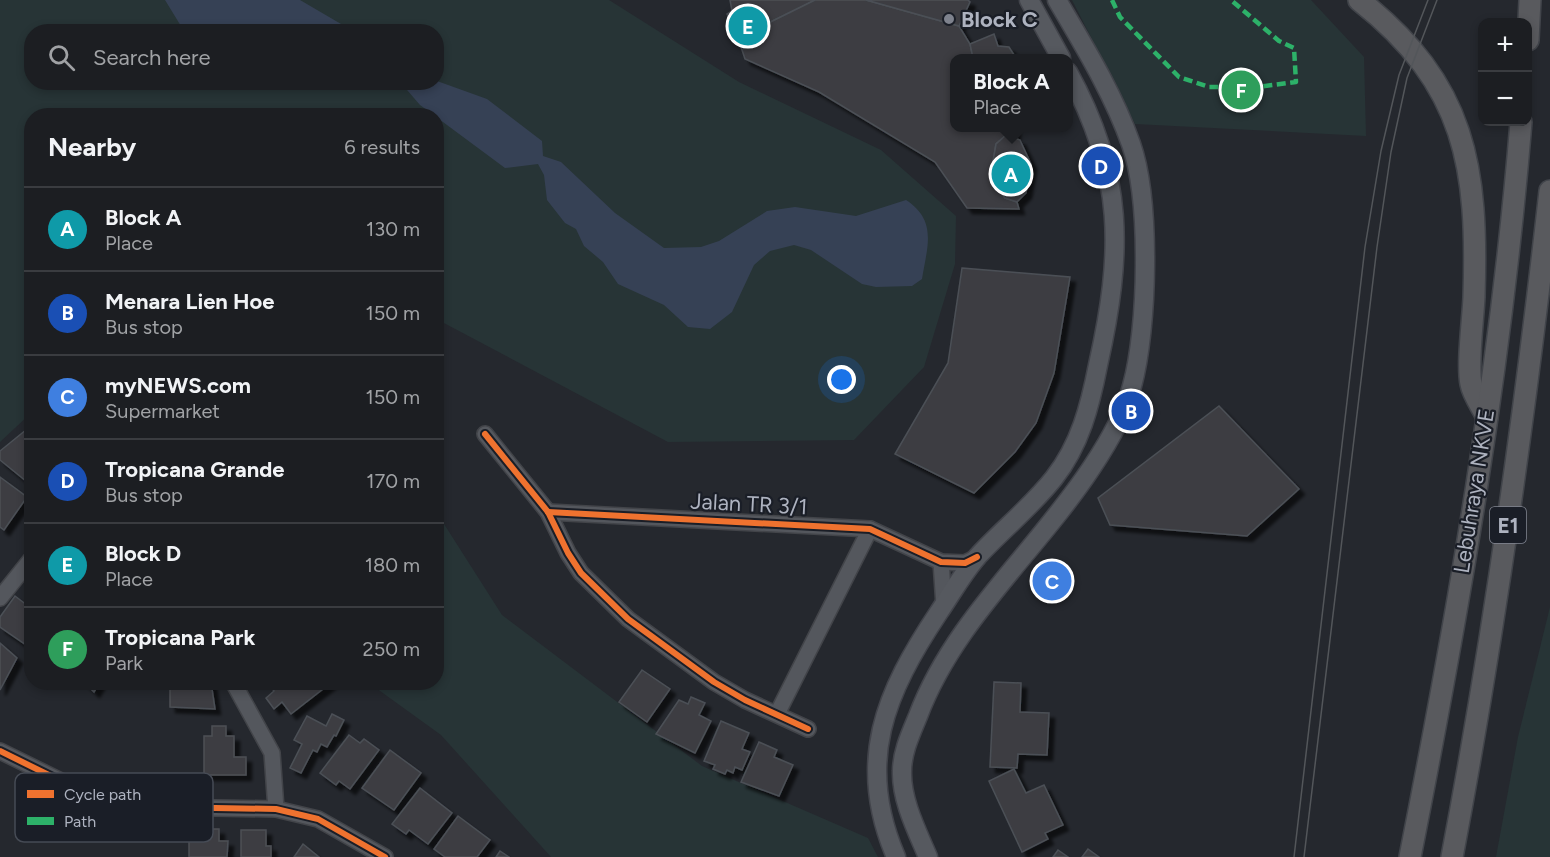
<!DOCTYPE html>
<meta charset="utf-8">
<style>
:root{--surface:#1c1e22;--page:#292b2f;--text:#f1f3f6;--muted:#a0a2a5;--line:#3a3c40;--accent:#7e828d}
body{margin:0;font-family:Figtree,sans-serif;background:var(--page);color:var(--text)}
.controls{position:absolute;right:18px;top:18px;display:grid;overflow:hidden;border-radius:12px;box-shadow:0 3px 9px #0003}
.controls button{width:54px;height:54px;display:grid;place-items:center;padding:0;border:0;border-bottom:2px solid var(--line);background:var(--surface);color:var(--text);font:30px sans-serif}
.you{position:absolute;left:842px;top:380px;width:21px;height:21px;margin:-15px;border:4px solid #fff;border-radius:50%;background:#1a73e8;box-shadow:0 0 0 9px #1a73e833}
.badge{display:grid;place-items:center;width:39px;height:39px;border-radius:50%;background:var(--accent);color:#fff;font-size:20px;font-weight:700}
.pin{position:absolute;translate:-50% -50%;border:3px solid #fff;box-shadow:0 2px 6px #0006}
.popup{position:absolute;left:950px;top:54px;width:123px;height:78px;box-sizing:border-box;display:grid;place-content:center;border-radius:12px;background:var(--surface);filter:drop-shadow(0 2px 4px #0005);font-size:20px;white-space:nowrap;color:var(--muted)}
.popup b{font-size:22px;color:var(--text)}
.popup::after{content:'';position:absolute;left:50%;top:100%;margin-left:-12px;border:12px solid transparent;border-top-color:var(--surface)}
.list{margin:0;padding:0;list-style:none}
h2{display:flex;justify-content:space-between;align-items:center;height:78px;margin:0;padding:0 24px;font-size:26px}
h2 small{font-size:20px;font-weight:400;color:var(--muted)}
.list li{display:grid;grid-template-columns:39px 1fr auto;gap:18px;align-items:center;box-sizing:border-box;height:84px;padding:0 24px;border-top:2px solid var(--line)}
.list b{display:block;font-size:22px;white-space:nowrap}
.list p{margin:0;font-size:20px;white-space:nowrap;color:var(--muted)}
.list em{font-size:20px;font-style:normal;color:var(--muted)}
.icon{flex:none;width:33px;height:33px;fill:none;stroke:currentColor;stroke-width:2;stroke-linecap:round;stroke-linejoin:round}
.map{position:relative;flex:none;width:1550px;height:857px;overflow:hidden}
.search{position:absolute;background:var(--surface);box-shadow:0 3px 9px #0003;left:24px;top:24px;width:420px;height:66px;display:flex;align-items:center;gap:15px;box-sizing:border-box;padding:0 21px;border-radius:24px;color:var(--muted);font-size:22px}
.panel{position:absolute;background:var(--surface);box-shadow:0 3px 9px #0003;left:24px;top:108px;width:420px;height:582px;border-radius:24px}
.map>svg:first-child{display:block}
.green{fill:#273436;fill-rule:evenodd}
.water{fill:#364155}
.building{fill:#3c3e43;stroke:#4c5056;stroke-width:1.5;filter:url(#shadow)}
.lines{fill:none;stroke-linecap:round;stroke-linejoin:round}
.minor-casing{stroke:#424449;stroke-width:18}
.major-casing{stroke:#42444b;stroke-width:21}
.highway-casing{stroke:#41444a;stroke-width:24}
.minor{stroke:#54575d;stroke-width:15}
.major{stroke:#56595f;stroke-width:18}
.highway{stroke:#595a5e;stroke-width:21}
.tram{stroke:#53565a;stroke-width:1.5}
.quiet{stroke:#2db169;stroke-width:4.5;stroke-dasharray:9 4.5;stroke-linecap:butt}
.cycleway-casing{stroke:#1a1e27;stroke-width:10}
.cycleway{stroke:#ef722f;stroke-width:6}
.poi-dot{fill:#7e828d;stroke:#1a1e27;stroke-width:2}
.labels{text-anchor:middle;dominant-baseline:central;stroke-width:4.5;stroke-linejoin:round;paint-order:stroke}
.shield{fill:#1a1e27;stroke:#828692;stroke-width:1.5}
.shield-label{font-size:21px;font-weight:bold;fill:#aeb3c0}
.poi-label{font-size:22px;font-weight:bold;fill:#aeb3c0;stroke:#1a1e27;text-anchor:start}
.street-label{font-size:22px;fill:#aeb3c0;stroke:#1a1e27}
.key{fill:#1a1e27;stroke:#464b55;stroke-width:1.5}
.key-label{font-size:16px;fill:#aeb3c0}
</style>
<div class="map">
<svg width="1550" height="857" viewBox="0 0 1550 857">
<defs>
<filter id="shadow"><feDropShadow dx="5.5" dy="5.5" stdDeviation="1.5" flood-color="#0009"/></filter>
</defs>
<rect width="100%" height="100%" fill="#25282e"/>
<g class="green">
<path d="M0,0h609l130,82 142,68 75,66 -1,48 -31,103 -70,73 -186,2 -226,-120 -5,4 -1,-210h-404l-1,297 -31,29zM32,32h404v50h-404z"/>
<path d="M1072,0h239l53,57 2,79 -231,-12z"/>
<path d="M437,513l65,102 200,151 166,72 10,19h-327l-110,-122 -72,-52 67,-1z"/>
<path d="M1550,607v250h-54l22,-120z"/>
</g>
<g class="water">
<path d="M165,0h135l53,31h-20l-2,-2 -147,2z"/>
<path d="M437,81l50,18 55,42 1,15 18,6 54,51 49,35 37,-1 18,-6 48,-30 28,-4 61,9 50,-16c32,21 21,47 16,79l-10,7 -36,1 -14,-3 -51,-34 -17,-5 -24,6 -16,14 -22,47 -22,17 -22,-2 -24,-22 -46,-21 -15,-22 -19,-16 -8,-17 -11,-6 -18,-23 -3,-25 -6,-11 -33,4 -85,-63 -19,-22z"/>
</g>
<g class="building">
<path d="M730,0h85l-77,38 -11,-24 5,-3z"/>
<path d="M815,0h51l93,26 11,18 3,14h-19v70h61l-1,10 -8,-3 -10,9 -4,23 1,14 12,17 12,4 2,7 -52,-1 -32,-46 -116,-70 -74,-33 -7,-21z"/>
<path d="M866,0h102l2,2 -11,24z"/>
<path d="M994,34l4,12 11,1 7,11h-43l-3,-14z"/>
<path d="M1006,135l14,5 11,24 -5,29 -9,9 -12,-4 -12,-17 -1,-14 4,-23z"/>
<path d="M962,268l108,9 -16,96 -18,50 -21,29 -41,41 -79,-39 53,-91z"/>
<path d="M1219,406l80,83 -52,47 -137,-11 -12,-27z"/>
<path d="M32,425v61l-32,-26v-9z"/>
<path d="M0,477l27,20 -23,33 -4,-3z"/>
<path d="M15,596l17,13v40l-32,-22v-10z"/>
<path d="M0,643l17,15 -17,32z"/>
<path d="M642,670l28,19 -23,33 -28,-20z"/>
<path d="M84,682h16l-6,10z"/>
<path d="M170,682h41l4,27 -45,-2z"/>
<path d="M267,682h65l-41,32 -9,-12 -8,7 -8,-11 8,-7z"/>
<path d="M994,682l27,1 -1,29 29,1 -2,42 -29,-1 -1,14 -27,-1z"/>
<path d="M691,697l14,6 -6,12 12,6 -16,32 -39,-19 23,-34 9,4z"/>
<path d="M332,714l12,6 -8,16 -2,-1 -7,12 -6,-3 -4,8 -4,-2 -12,23 -11,-5 12,-24 -8,-4 13,-24 19,10z"/>
<path d="M721,721l28,12 -7,16 8,3 -8,18 -7,-3 -2,6 -6,-3 -2,4 -12,-5 2,-4 -11,-4z"/>
<path d="M212,726h14v10h8v21h12v18h-42v-39h8z"/>
<path d="M349,735l11,8 4,-4 15,11 -29,39 -11,-8 -3,4 -16,-12z"/>
<path d="M759,742l18,8 -3,7 19,8 -14,31 -38,-14z"/>
<path d="M390,750l31,23 -27,37 -32,-22z"/>
<path d="M1014,769l12,24 18,-8 19,40 -18,8 3,6 -26,13 -33,-71z"/>
<path d="M420,788l32,25 -24,31 -19,-14 -3,4 -14,-10z"/>
<path d="M458,816l32,24 -13,17h-32l-11,-8z"/>
<path d="M194,829h25v12h9l-1,16h-38v-16h5z"/>
<path d="M241,830h25v16h5v11h-30z"/>
<path d="M303,844l16,13h-25z"/>
<path d="M1088,849l11,8h-17z"/>
<path d="M1058,850l10,7h-15z"/>
<path d="M500,851l9,6h-13z"/>
</g>
<g class="lines">
<defs>
<g id="minor">
<path d="M485,434l63,78 20,41 13,20 47,46 86,63 31,18 63,29"/>
<path d="M548,512l322,17 71,33 24,1 12,-6"/>
<path d="M941,562l3,44"/>
<path d="M0,598l32,-40"/>
<path d="M233,682l39,71 4,56"/>
<path d="M777,714l93,-185"/>
<path d="M0,751l61,30 56,19 44,7 115,2 42,10 67,38"/>
</g>
<g id="major">
<path d="M1029,0l32,58"/>
<path d="M896,857c-41,-95 -11,-164 43,-245 13,-19 24,-39 39,-56 24,-26 54,-50 76,-78 26,-33 36,-72 44,-113 25,-112 27,-190 -30,-293"/>
<path d="M928,857c-11,-26 -27,-57 -26,-86 0,-19 9,-38 16,-55 36,-96 118,-164 174,-249 16,-24 33,-53 40,-81 16,-58 19,-185 -1,-242 -18,-51 -47,-98 -74,-144"/>
</g>
<g id="highway">
<path d="M1359,0c108,85 119,168 115,297 -1,23 -7,67 -3,87 2,11 11,23 16,33"/>
<path d="M1528,40l2,-40"/>
<path d="M1410,857c48,-243 91,-489 111,-735"/>
<path d="M1452,857c42,-221 73,-443 98,-666"/>
</g>
</defs>
<use href="#minor" class="minor-casing"/>
<use href="#major" class="major-casing"/>
<use href="#highway" class="highway-casing"/>
<use href="#minor" class="minor"/>
<use href="#major" class="major"/>
<use href="#highway" class="highway"/>
<g class="tram">
<path d="M1294,857l71,-610 16,-96 18,-76 29,-75"/>
<path d="M1304,857l73,-610 14,-95 16,-74 30,-78"/>
</g>
<path class="quiet" d="M1112,0l8,17 59,60 30,10h48l39,-5 -2,-34 -15,-7 -48,-41"/>
<defs>
<g id="cycleway">
<path d="M485,434l63,78 20,41 13,20 47,46 86,63 31,18 63,29"/>
<path d="M548,512l322,17 71,33 24,1 12,-6"/>
<path d="M0,751l61,30 56,19 44,7 115,2 42,10 67,38"/>
</g>
</defs>
<use href="#cycleway" class="cycleway-casing"/>
<use href="#cycleway" class="cycleway"/>
</g>
<circle class="poi-dot" cx="949" cy="19" r="6"/>
<g class="labels">
<rect class="shield" x="1490" y="507" width="36" height="36" rx="4.5"/>
<g class="shield-label">
<text x="1508" y="525">E1</text>
</g>
<g class="poi-label">
<text x="961" y="19">Block C</text>
</g>
<g class="street-label">
<text transform="translate(1474 491) rotate(-81)">Lebuhraya NKVE</text>
<text transform="translate(749 504) rotate(3)">Jalan TR 3/1</text>
</g>
</g>
<rect x="15" y="773" width="198" height="69" rx="9" class="key"/>
<rect x="27" y="790" width="27" height="8" fill="#ef722f"/>
<rect x="27" y="817" width="27" height="8" fill="#2db169"/>
<g class="key-label">
<text x="64" y="800">Cycle path</text>
<text x="64" y="827">Path</text>
</g>
</svg>
<div class="controls">
<button>+</button>
<button>−</button>
</div>
<div class="you"></div>
<div class="pin badge" style="left:1011px;top:174px;background:#0f9aa8">A</div>
<div class="popup"><b>Block A</b>Place</div>
<div class="pin badge" style="left:1131px;top:411px;background:#1a4fb4">B</div>
<div class="pin badge" style="left:1052px;top:581px;background:#3f7fe0">C</div>
<div class="pin badge" style="left:1101px;top:166px;background:#1a4fb4">D</div>
<div class="pin badge" style="left:748px;top:26px;background:#0f9aa8">E</div>
<div class="pin badge" style="left:1241px;top:90px;background:#2e9e5b">F</div>
<div class="search"><svg class="icon" aria-label="search" viewBox="0 0 24 24"><circle cx="10" cy="10" r="6"/><path d="M15 15l6 6"/></svg>Search here</div>
<section class="panel">
<h2>Nearby<small>6 results</small></h2>
<ul class="list">
<li><span class="badge" style="background:#0f9aa8">A</span><div><b>Block A</b><p>Place</p></div><em>130 m</em></li>
<li><span class="badge" style="background:#1a4fb4">B</span><div><b>Menara Lien Hoe</b><p>Bus stop</p></div><em>150 m</em></li>
<li><span class="badge" style="background:#3f7fe0">C</span><div><b>myNEWS.com</b><p>Supermarket</p></div><em>150 m</em></li>
<li><span class="badge" style="background:#1a4fb4">D</span><div><b>Tropicana Grande</b><p>Bus stop</p></div><em>170 m</em></li>
<li><span class="badge" style="background:#0f9aa8">E</span><div><b>Block D</b><p>Place</p></div><em>180 m</em></li>
<li><span class="badge" style="background:#2e9e5b">F</span><div><b>Tropicana Park</b><p>Park</p></div><em>250 m</em></li>
</ul>
</section>
</div>
